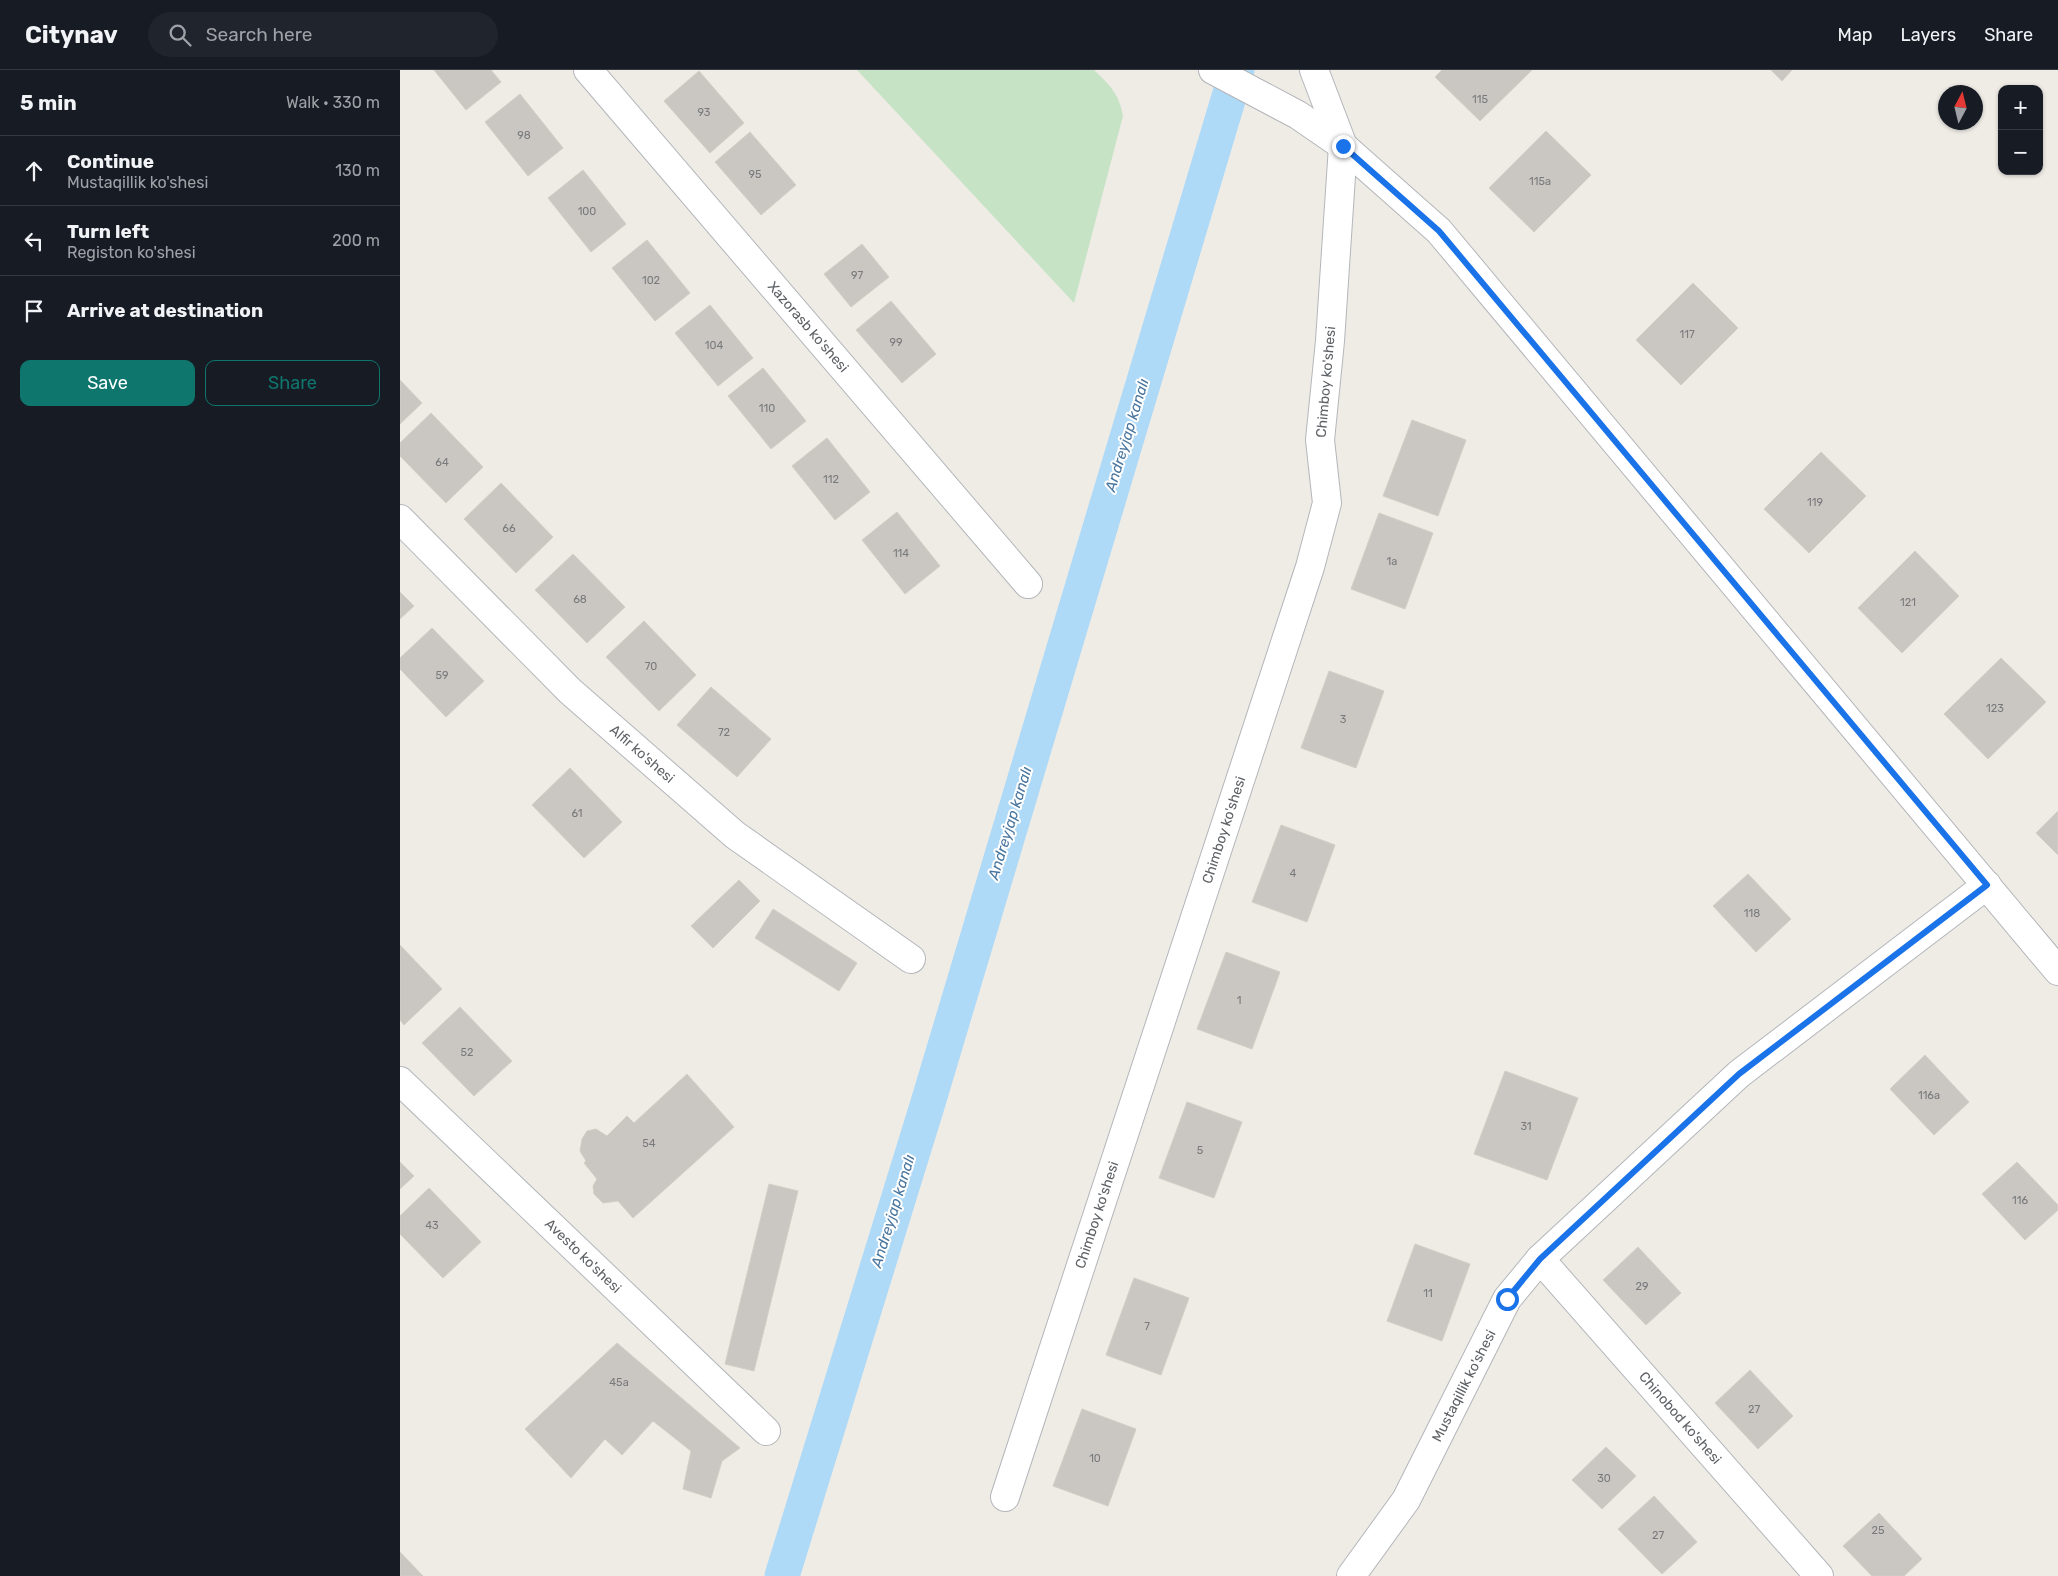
<!DOCTYPE html>
<meta charset="utf-8">
<style>
:root{--surface:#171b24;--page:#20242c;--text:#f1f3f6;--muted:#9ea1a6;--line:#363941;--accent:#0f766e}
body{margin:0;font-family:Rubik,sans-serif;background:var(--page);color:var(--text)}
.controls{position:absolute;right:15px;top:15px;display:grid;overflow:hidden;border-radius:10px;box-shadow:0 1px 4px #0004}
.controls button{width:45px;height:45px;display:grid;place-items:center;padding:0;border:0;border-bottom:1px solid var(--line);background:var(--surface);color:var(--text);font:25px sans-serif}
.compass{position:absolute;left:1538px;top:15px;width:45px;height:45px;border-radius:50%;background:var(--surface);box-shadow:0 1px 4px #0004;rotate:7deg}
.stop{position:absolute;width:15px;height:15px;margin:-11px;border:4px solid #1a73e8;border-radius:50%;background:#fff}
.stop.end{background:#1a73e8;border-color:#fff;box-shadow:0 1px 5px #0008}
.list{margin:0;padding:0;list-style:none}
h2{display:flex;justify-content:space-between;align-items:center;height:65px;margin:0;padding:0 20px;font-size:21px}
h2 small{font-size:16px;font-weight:400;color:var(--muted)}
.list li{display:grid;grid-template-columns:32px 1fr auto;gap:15px;align-items:center;box-sizing:border-box;height:70px;padding:0 20px;border-top:1px solid var(--line)}
.list b{display:block;font-size:19px;white-space:nowrap}
.list p{margin:0;font-size:16px;white-space:nowrap;color:var(--muted)}
.list em{font-size:16px;font-style:normal;color:var(--muted)}
.actions{display:flex;gap:10px;padding:15px 20px}
.actions a{flex:1;padding:11px 0;border:1px solid var(--accent);border-radius:10px;text-align:center;font-size:18px;color:var(--accent)}
.actions .main{background:var(--accent);color:#fff}
.icon{flex:none;width:28px;height:28px;fill:none;stroke:currentColor;stroke-width:2;stroke-linecap:round;stroke-linejoin:round}
.map{position:relative;flex:none;width:1658px;height:1506px;overflow:hidden}
header{display:flex;align-items:center;gap:30px;box-sizing:border-box;height:70px;padding:0 25px;background:var(--surface);border-bottom:1px solid var(--line)}
header strong{font-size:24px}
nav{display:flex;gap:28px;margin-inline-start:auto;font-size:18px}
.search{width:350px;height:45px;background:var(--page);display:flex;align-items:center;gap:12px;box-sizing:border-box;padding:0 18px;border-radius:28px;color:var(--muted);font-size:19px}
main{display:flex}
aside{flex:1;background:var(--surface)}
.map>svg:first-child{display:block}
.green{fill:#c7e3c6}
.lines{fill:none;stroke-linecap:round;stroke-linejoin:round}
.canal{stroke:#afdaf7;stroke-width:35}
.building{fill:#cac7c3;stroke:#d3cec5}
.street-casing{stroke:#b3b6ba;stroke-width:30}
.secondary-casing{stroke:#b3b5b9;stroke-width:30}
.street{stroke:#fff;stroke-width:28}
.secondary{stroke:#fff;stroke-width:28}
.route{stroke:#1a73e8;stroke-width:6}
.labels{text-anchor:middle;dominant-baseline:central;stroke-width:4;stroke-linejoin:round;paint-order:stroke}
.number-label{font-size:11px;fill:#797a7c}
.street-label{font-size:14px;fill:#5e6165;stroke:#fff}
.water-label{font-size:15px;font-style:italic;fill:#49769f;stroke:#fff}
</style>
<header>
<strong>Citynav</strong>
<div class="search"><svg class="icon" aria-label="search" viewBox="0 0 24 24"><circle cx="10" cy="10" r="6"/><path d="M15 15l6 6"/></svg>Search here</div>
<nav><a>Map</a><a>Layers</a><a>Share</a></nav>
</header>
<main>
<aside>
<h2>5 min<small>Walk · 330 m</small></h2>
<ul class="list">
<li><svg class="icon" aria-label="ahead" viewBox="0 0 24 24"><path d="M12 20V5M6 11l6-6 6 6"/></svg><div><b>Continue</b><p>Mustaqillik ko'shesi</p></div><em>130 m</em></li>
<li><svg class="icon" aria-label="left" viewBox="0 0 24 24"><path d="M17 20v-9H6M10 6l-5 5 5 5"/></svg><div><b>Turn left</b><p>Registon ko'shesi</p></div><em>200 m</em></li>
<li><svg class="icon" aria-label="arrive" viewBox="0 0 24 24"><path d="M6 21V4h12l-3 4 3 4H6"/></svg><div><b>Arrive at destination</b></div></li>
</ul>
<div class="actions"><a class="main">Save</a><a>Share</a></div>
</aside>
<div class="map">
<svg width="1658" height="1506" viewBox="0 0 1658 1506">
<rect width="100%" height="100%" fill="#efece6"/>
<path class="green" d="M457,0h237c16,15 25,24 29,46l-49,187z"/>
<g class="lines">
<path class="canal" d="M382,1506l145,-470 310,-1036"/>
</g>
<g class="building">
<path d="M34,0h57l10,12 -35,28z"/>
<path d="M1042,0h90l-52,51 -45,-44z"/>
<path d="M1371,0h21l-10,11z"/>
<path d="M299,1l45,52 -34,30 -46,-52z"/>
<path d="M120,24l43,54 -35,28 -43,-54z"/>
<path d="M1146,61l45,44 -57,57 -45,-44z"/>
<path d="M350,62l46,53 -35,30 -46,-53z"/>
<path d="M183,100l43,54 -35,28 -43,-54z"/>
<path d="M247,170l43,53 -35,28 -43,-53z"/>
<path d="M462,174l27,33 -38,30 -27,-33z"/>
<path d="M1293,213l45,45 -57,57 -45,-45z"/>
<path d="M491,231l45,53 -34,29 -46,-53z"/>
<path d="M310,235l43,53 -35,28 -43,-53z"/>
<path d="M363,298l43,53 -35,28 -43,-53z"/>
<path d="M0,310l22,23 -22,21z"/>
<path d="M31,343l52,54 -37,36 -46,-47v-13z"/>
<path d="M1012,350l54,20 -28,76 -55,-20z"/>
<path d="M427,368l43,54 -35,28 -43,-54z"/>
<path d="M1421,382l45,44 -57,57 -45,-44z"/>
<path d="M101,413l52,54 -37,36 -52,-54z"/>
<path d="M497,442l43,54 -35,28 -43,-54z"/>
<path d="M979,443l54,20 -28,76 -54,-20z"/>
<path d="M1515,481l44,45 -57,57 -44,-45z"/>
<path d="M173,484l52,53 -38,36 -52,-53z"/>
<path d="M0,522l14,14 -14,13z"/>
<path d="M244,551l52,54 -37,36 -53,-54z"/>
<path d="M32,558l52,53 -38,36 -46,-48v-11z"/>
<path d="M1601,588l45,44 -58,57 -44,-45z"/>
<path d="M929,601l55,20 -28,77 -55,-20z"/>
<path d="M311,617l60,52 -34,38 -60,-52z"/>
<path d="M170,698l52,54 -38,36 -52,-53z"/>
<path d="M1658,741v44l-22,-22z"/>
<path d="M881,755l54,20 -28,77 -55,-20z"/>
<path d="M1348,804l43,45 -35,33 -43,-46z"/>
<path d="M339,810l21,21 -47,47 -22,-22z"/>
<path d="M373,839l84,54 -18,28 -84,-53z"/>
<path d="M0,875l42,44 -38,36 -4,-5z"/>
<path d="M826,882l54,20 -28,77 -55,-20z"/>
<path d="M60,937l52,54 -38,35 -52,-53z"/>
<path d="M1525,985l44,47 -35,33 -44,-46z"/>
<path d="M1105,1001l73,27 -31,82 -73,-26z"/>
<path d="M287,1004l47,53 -101,91 -15,-17 -15,2 -9,-9 -1,-8 4,-7 -13,-16 2,-2 -6,-10 2,-12 5,-8 9,-2 11,7 20,-20 7,7z"/>
<path d="M787,1032l55,20 -28,76 -55,-20z"/>
<path d="M0,1092l14,14 -14,13z"/>
<path d="M1617,1092l41,43v5l-33,30 -43,-46z"/>
<path d="M369,1114l29,7 -44,180 -29,-7z"/>
<path d="M29,1118l52,54 -38,36 -43,-44v-18z"/>
<path d="M1015,1174l55,20 -28,77 -55,-20z"/>
<path d="M1238,1177l43,46 -35,32 -43,-45z"/>
<path d="M734,1208l55,20 -28,77 -55,-20z"/>
<path d="M217,1273l123,105 -18,13 -11,37 -28,-9 8,-38 -38,-30 -31,34 -17,-16 -34,39 -46,-49z"/>
<path d="M1350,1300l43,46 -35,33 -43,-46z"/>
<path d="M682,1339l54,20 -28,77 -55,-20z"/>
<path d="M1206,1377l30,29 -34,33 -30,-29z"/>
<path d="M1254,1426l43,46 -35,32 -44,-45z"/>
<path d="M1479,1443l43,46 -18,17h-32l-29,-30z"/>
<path d="M0,1482l23,24h-23z"/>
</g>
<g class="lines">
<defs>
<g id="street">
<path d="M188,0l440,514"/>
<path d="M0,449l170,172 165,144 176,124"/>
<path d="M0,1011l366,350"/>
<path d="M1140,1189l279,317"/>
<path d="M605,1427l305,-930 17,-64 -7,-63 10,-99 13,-195 -29,-76"/>
<path d="M951,1506l55,-76 101,-201 33,-40 199,-185 248,-189"/>
</g>
<path id="secondary" d="M813,0l85,45 45,31 96,85 619,740"/>
</defs>
<use href="#street" class="street-casing"/>
<use href="#secondary" class="secondary-casing"/>
<use href="#street" class="street"/>
<use href="#secondary" class="secondary"/>
</g>
<g class="lines">
<path class="route" d="M943,76l96,85 548,654 -248,189 -199,185 -33,40"/>
</g>
<g class="labels">
<g class="number-label">
<text x="1080" y="29">115</text>
<text x="304" y="42">93</text>
<text x="124" y="65">98</text>
<text x="355" y="104">95</text>
<text x="1140" y="111">115a</text>
<text x="187" y="141">100</text>
<text x="457" y="205">97</text>
<text x="251" y="210">102</text>
<text x="1287" y="264">117</text>
<text x="496" y="272">99</text>
<text x="314" y="275">104</text>
<text x="367" y="338">110</text>
<text x="42" y="392">64</text>
<text x="431" y="409">112</text>
<text x="1415" y="432">119</text>
<text x="109" y="458">66</text>
<text x="501" y="483">114</text>
<text x="992" y="491">1a</text>
<text x="180" y="529">68</text>
<text x="1508" y="532">121</text>
<text x="251" y="596">70</text>
<text x="42" y="605">59</text>
<text x="1595" y="638">123</text>
<text x="943" y="649">3</text>
<text x="324" y="662">72</text>
<text x="177" y="743">61</text>
<text x="893" y="803">4</text>
<text x="1352" y="843">118</text>
<text x="839" y="930">1</text>
<text x="67" y="982">52</text>
<text x="1529" y="1025">116a</text>
<text x="1126" y="1056">31</text>
<text x="249" y="1073">54</text>
<text x="800" y="1080">5</text>
<text x="1620" y="1130">116</text>
<text x="32" y="1155">43</text>
<text x="1242" y="1216">29</text>
<text x="1028" y="1223">11</text>
<text x="747" y="1256">7</text>
<text x="219" y="1312">45a</text>
<text x="1354" y="1339">27</text>
<text x="695" y="1388">10</text>
<text x="1204" y="1408">30</text>
<text x="1478" y="1460">25</text>
<text x="1258" y="1465">27</text>
</g>
<g class="street-label">
<text transform="translate(408 257) rotate(49)">Xazorasb ko'shesi</text>
<text transform="translate(926 312) rotate(-85)">Chimboy ko'shesi</text>
<text transform="translate(242 684) rotate(41)">Alfir ko'shesi</text>
<text transform="translate(824 760) rotate(-72)">Chimboy ko'shesi</text>
<text transform="translate(697 1145) rotate(-72)">Chimboy ko'shesi</text>
<text transform="translate(183 1186) rotate(44)">Avesto ko'shesi</text>
<text transform="translate(1064 1316) rotate(-63)">Mustaqillik ko'shesi</text>
<text transform="translate(1280 1348) rotate(49)">Chinobod ko'shesi</text>
</g>
<g class="water-label">
<text transform="translate(727 365) rotate(-73)">Andreyjap kanalı</text>
<text transform="translate(610 753) rotate(-73)">Andreyjap kanalı</text>
<text transform="translate(493 1141) rotate(-73)">Andreyjap kanalı</text>
</g>
</g>
</svg>
<div class="controls">
<button>+</button>
<button>−</button>
</div>
<svg class="compass" viewBox="-18 -18 36 36"><path d="M0-13l5 13h-10z" fill="#e53935"/><path d="M0 13l5-13h-10z" fill="#9ea1a6"/></svg>
<div class="stop" style="left:1107px;top:1229px"></div>
<div class="stop end" style="left:943px;top:76px"></div>
</div>
</main>
